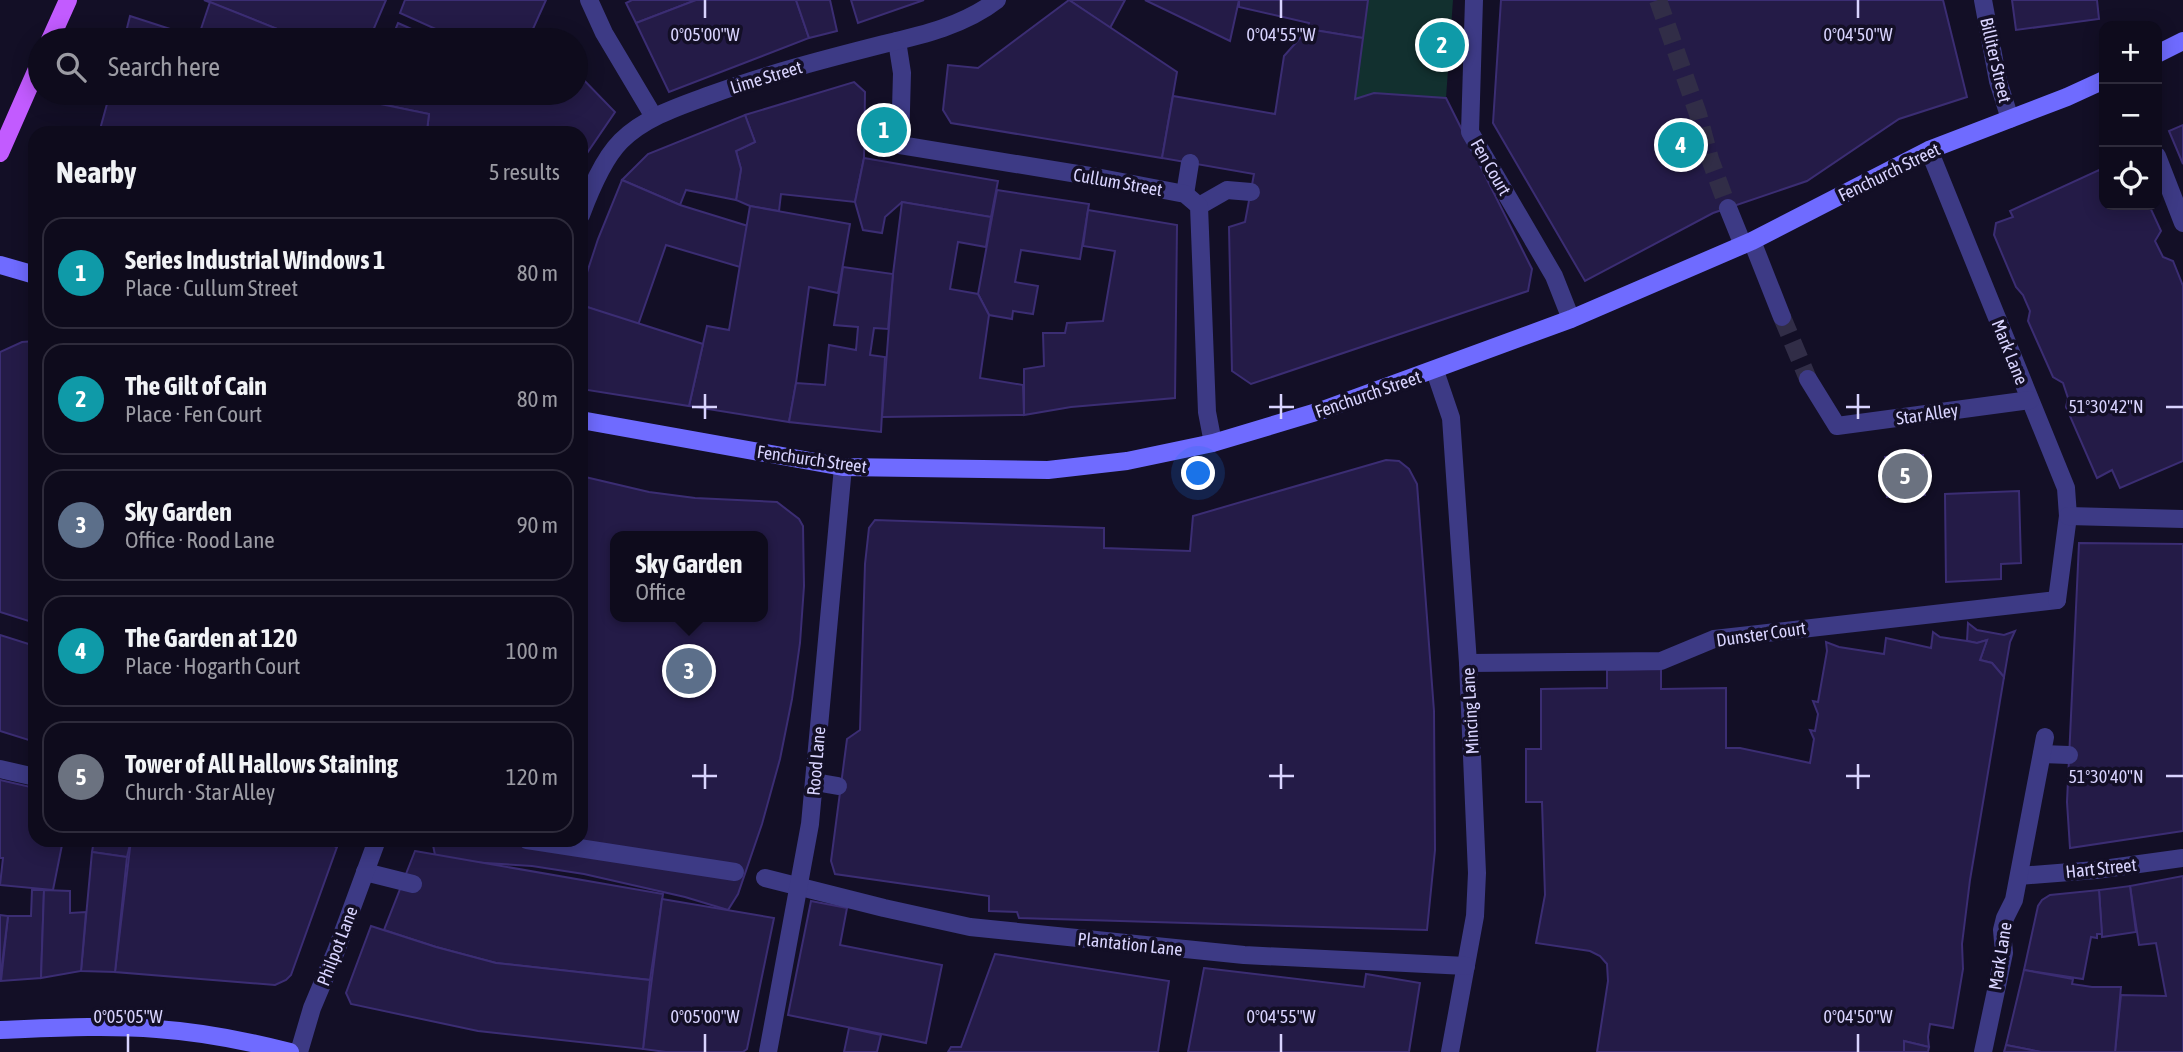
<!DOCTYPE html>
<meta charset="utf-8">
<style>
:root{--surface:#0e0b1c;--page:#171425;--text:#f1f3f6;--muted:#9b9ba3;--line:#2e2b3b;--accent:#2563eb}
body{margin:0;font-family:"Asap Condensed",sans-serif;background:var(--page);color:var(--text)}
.controls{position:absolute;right:21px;top:21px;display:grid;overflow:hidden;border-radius:14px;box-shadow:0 4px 18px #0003}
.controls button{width:63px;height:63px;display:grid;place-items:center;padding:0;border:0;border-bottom:2px solid var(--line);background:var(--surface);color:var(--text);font:35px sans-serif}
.you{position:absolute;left:1199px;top:474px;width:24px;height:24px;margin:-18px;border:5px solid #fff;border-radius:50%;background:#1a73e8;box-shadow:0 0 0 10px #1a73e833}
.badge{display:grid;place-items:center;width:46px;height:46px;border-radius:50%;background:var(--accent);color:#fff;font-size:23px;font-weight:700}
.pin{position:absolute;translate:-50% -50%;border:4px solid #fff;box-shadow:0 2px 7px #0006}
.popup{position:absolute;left:610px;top:531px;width:158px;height:91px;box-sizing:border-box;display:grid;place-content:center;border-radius:14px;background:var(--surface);filter:drop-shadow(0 2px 5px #0005);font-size:23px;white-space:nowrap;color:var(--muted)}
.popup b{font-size:26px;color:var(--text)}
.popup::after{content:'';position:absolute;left:50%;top:100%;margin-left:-14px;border:14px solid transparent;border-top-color:var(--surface)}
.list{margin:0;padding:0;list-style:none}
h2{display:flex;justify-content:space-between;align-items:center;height:91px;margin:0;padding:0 28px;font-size:30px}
h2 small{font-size:23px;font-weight:400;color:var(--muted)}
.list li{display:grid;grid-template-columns:46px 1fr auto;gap:21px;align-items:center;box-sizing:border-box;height:112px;margin:0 14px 14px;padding:0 14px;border:2px solid var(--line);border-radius:21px}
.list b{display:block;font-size:26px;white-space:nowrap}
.list p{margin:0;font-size:23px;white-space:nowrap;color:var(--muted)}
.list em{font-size:23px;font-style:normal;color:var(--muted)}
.icon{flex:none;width:38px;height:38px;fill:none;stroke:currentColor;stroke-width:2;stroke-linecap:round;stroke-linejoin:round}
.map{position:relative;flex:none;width:2183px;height:1052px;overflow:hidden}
.search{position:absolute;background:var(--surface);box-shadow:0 4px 18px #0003;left:28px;top:28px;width:560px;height:77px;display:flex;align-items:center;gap:18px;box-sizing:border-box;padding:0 24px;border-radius:38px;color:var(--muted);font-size:26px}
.panel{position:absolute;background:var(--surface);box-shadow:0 4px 18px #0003;left:28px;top:126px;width:560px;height:721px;border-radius:21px}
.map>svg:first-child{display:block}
.green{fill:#12302f}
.building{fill:#241b47;stroke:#3b2d73;stroke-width:2;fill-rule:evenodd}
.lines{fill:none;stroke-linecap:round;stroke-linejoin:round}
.street-tunnel{stroke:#312d47;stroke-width:18;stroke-dasharray:18 9;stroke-linecap:butt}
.lane{stroke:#3d3a85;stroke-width:18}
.street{stroke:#3d3a85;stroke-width:18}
.secondary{stroke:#6f6bff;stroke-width:18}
.primary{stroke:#c25bff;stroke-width:18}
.ticks{fill:none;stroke:#d9d4ff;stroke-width:2.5}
.labels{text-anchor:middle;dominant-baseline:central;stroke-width:7;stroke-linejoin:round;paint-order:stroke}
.street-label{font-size:18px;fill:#d9d4ff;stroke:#130f26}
.ticks-label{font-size:18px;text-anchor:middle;fill:#d9d4ff;stroke:#130f26;stroke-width:7;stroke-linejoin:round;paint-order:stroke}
</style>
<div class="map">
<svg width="2183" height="1052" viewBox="0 0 2183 1052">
<rect width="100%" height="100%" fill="#130f26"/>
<path class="green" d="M1368,0h85l-7,98 -72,-5 -19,6z"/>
<g class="building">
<path d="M204,0h182l-17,40h-92l3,-10z"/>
<path d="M405,0h141l-18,40h-68l-60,-27z"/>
<path d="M632,0h64l-60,23 -10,-20z"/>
<path d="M696,0h100l13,38 -140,54 -33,-69z"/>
<path d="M796,0h34l7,31 -28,7z"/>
<path d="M851,0h73l-66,23z"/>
<path d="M1069,0h56l-15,28z"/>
<path d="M1069,0l108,72 -15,86 -211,-35 -8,-13 5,-45 30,3z"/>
<path d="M1145,0h94l-9,41z"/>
<path d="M1239,0h129l-5,38 -55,-9 1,-6 -70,-16z"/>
<path d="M1501,0h442l24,97 -68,22 -92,62 -94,32 -128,68 -92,-158z"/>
<path d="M2012,0h85l2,19 -83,11z"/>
<path d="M210,2l70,28 -3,10h-8l-23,-9 -2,9h-39l-7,-2z"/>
<path d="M130,16l68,22 7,2h-81z"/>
<path d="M398,23l38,17h-45z"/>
<path d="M1308,29l55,9 -8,61 19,-6 72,5 86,171 -4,22 -277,93 -19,-13 -3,-144 16,-5 9,-48 -92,-16 11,-62 102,18 9,-58z"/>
<path d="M576,72l39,40 -34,50v-29h-146l-8,-2 2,-17 -63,-13 4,-8h206z"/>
<path d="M854,82l11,10 -1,66 -9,44 -74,-8 -2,17 -29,-5 -14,-6 5,-31 -5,-18 19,-9 -10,-27z"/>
<path d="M110,93h232l24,8 63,13 -2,17 8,2h-336z"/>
<path d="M745,115l10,27 -19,9 5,18 -5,31 -50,-10 -6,15 -58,-25 26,-26z"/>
<path d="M2183,125v39l-14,-33z"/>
<path d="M864,158l134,23 -7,36 -89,-15 -17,15 -3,16 -19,-3 -8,-28z"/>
<path d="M2099,170l5,10v25h45l12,26 -6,10 8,16 10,4 10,25v175l-63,27 -8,-18 -15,8 -31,-71 2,-9 -5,-15 -10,-6 -25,-56 2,-10 -7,-16 -7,-8 -22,-52 2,-12 17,-6 -3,-6z"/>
<path d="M622,180l58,25 68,21 -8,41 -74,-22 -28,80 -57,-20v-14l17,-52z"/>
<path d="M997,190l92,14 -9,55 -59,-9 -6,32 23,4 -5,28 -20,-3 -1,8 -23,-4 -11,-21z"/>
<path d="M902,202l89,15 -5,30 -28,-5 -8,47 28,5 11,21 -9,63 43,7 1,30 -142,2 11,-143z"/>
<path d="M750,206l100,18 -12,69 -29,-6 -13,96 -7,39 -100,-16 18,-80 22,4z"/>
<path d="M1088,210l89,15 -2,173 -104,9 -47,8v-46l20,-3 -1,-33h22l2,-10 36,-2 12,-70 -32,-5z"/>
<path d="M843,267l50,7 -5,55 -14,-1 -4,27 15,2 -4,75 -92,-10 7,-39 29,2 4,-40 27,5 2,-23 -24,-2z"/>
<path d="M581,305l122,39 -14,62 -108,-17z"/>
<path d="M35,341v282l-35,-11v-260l22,-10z"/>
<path d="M1923,455l2,40 -38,2 -2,-40z"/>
<path d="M1386,460l13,1 10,8 8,15 17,227 1,139 -8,80 -408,-12 -2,-6 -28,-1v-15l-154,-22 -4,-13 16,-122 13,-9 5,-166 4,-36 6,-8 229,8v20l86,3 3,-35z"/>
<path d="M581,476l68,16 46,6 82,4 22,17 4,7 1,60 -4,57 -8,56 -12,60 -18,65 -24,70 -10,16 -43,-13 -101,-23 -52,-8 -96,-6 -4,-20h149zM616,536h146v81h-146z"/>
<path d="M2019,491l2,72 -20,1v15l-55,3 -1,-88z"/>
<path d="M2079,543l104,1v287l-113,17 -3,-46z"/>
<path d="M1968,623l9,7 27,5 11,-4 -5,11 -6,35 -12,-14 -12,-3 7,-20 -10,3 -10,-2z"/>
<path d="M1933,632l7,5 27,4 10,2 10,-3 -7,20 12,3 12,14 -34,203 -8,64 1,25 -10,59 -23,-4 -2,13 1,10 -25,-6v11h-307l11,-71 -1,-17 -7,-8 -10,-5 -54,-8 9,-48 -3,-93h-16v-53h15v-60l66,-1v-18l54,-1v20l65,-1v60h14l70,15 4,-24 -4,-9 5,1 3,-17 -5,-13 5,1 9,-51 -1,-9 13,5 45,7 2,-16 45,10z"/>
<path d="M0,635l35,11v96l-35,-11z"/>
<path d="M0,780l35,8v52h28l-10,50 -53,-5 3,-27h-3z"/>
<path d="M94,840h37l-4,17 -35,-5z"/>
<path d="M131,840h187l19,7 -46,128 -5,5 -11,5 -160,-13z"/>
<path d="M318,840h22l-3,7z"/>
<path d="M415,851l248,43 -13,86 -154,-17 -60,-16 -52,-17z"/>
<path d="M92,852l35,5 -12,115 -34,-1z"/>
<path d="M2183,876v176h-68l6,-57 45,1 -10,-53 -17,2 -9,-59z"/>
<path d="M2130,886l6,46 -34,5 -3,-47z"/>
<path d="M32,890h12l-3,88 -40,3 7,-65h23z"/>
<path d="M44,890l26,1v22l16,-1 -5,59 -40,7z"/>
<path d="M2099,890l3,44h-5v4l-6,-1 -8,42 -59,-9 14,-64 4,-6 8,-5z"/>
<path d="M662,899l112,19 -27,131 -4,3h-77l-23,-3z"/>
<path d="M811,901l36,7 -7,37 102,20 -16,78 -138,-28z"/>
<path d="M0,915l8,1 -8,65z"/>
<path d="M371,926l65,21 60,16 154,17 -7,69 -165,-18 -127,-27 -5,-11z"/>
<path d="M995,954l174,27 -11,71h-210l3,-5h10z"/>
<path d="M1204,968l160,19 2,-13 54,9 -11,69h-221z"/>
<path d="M2024,970l49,9 -1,5 20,3h29l-6,65h-74l-35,-7z"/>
<path d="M849,1028l32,7 -4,17h-33z"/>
<path d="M1904,1041l25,6 -1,5h-24z"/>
<path d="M2006,1045l35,7h-37z"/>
</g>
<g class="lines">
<g class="street-tunnel">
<path d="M1658,0l40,114 12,45 18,49"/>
<path d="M1782,317l26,62"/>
</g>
<g class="lane">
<path d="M1185,194l5,-31"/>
<path d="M1199,206l28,-16 24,2"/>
<path d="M1468,663l193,-2 53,-22 343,-39"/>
<path d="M2042,754l27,1"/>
<path d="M0,769l35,8"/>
<path d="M815,782l23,4"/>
<path d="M365,872l48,12"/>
</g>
<g class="street">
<path d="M589,0l15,33 50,84"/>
<path d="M1474,0l-4,132 84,144 17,43"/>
<path d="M1983,0l15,81 12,38"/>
<path d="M897,41l5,32 -2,72 196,32 89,17 14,12 8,206 6,31"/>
<path d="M1929,150l137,338 2,28 -11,84"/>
<path d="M2157,156l26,67"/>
<path d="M1728,208l15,37"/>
<path d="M581,215c9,-24 22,-56 40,-74 24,-24 59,-35 89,-46 57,-21 115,-36 174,-51 39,-9 81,-19 113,-44"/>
<path d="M1752,241l30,76"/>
<path d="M1435,371l16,47 17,245 9,210 -2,43 -25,136"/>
<path d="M1808,379l29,47 193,-26"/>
<path d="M2068,516l115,3"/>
<path d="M527,840l208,32"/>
<path d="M2019,876l77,-6 87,-12"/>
<path d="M765,878l119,30 86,19 274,28 222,11"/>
<path d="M299,1052l13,-44 24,-57 41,-111"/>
<path d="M768,1052l42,-228 33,-357"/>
<path d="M1983,1052l21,-99 -2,-23 3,-12 9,-18 31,-163"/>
</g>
<g class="secondary">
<path d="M2157,54l26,-13"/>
<path d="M0,265l35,10"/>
<path d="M581,420l262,47 205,3 79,-9 86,-18 110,-33 248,-91 181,-78 177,-91 138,-53 37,-17"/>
<path d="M0,1030c52,-2 105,-5 157,-1 44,3 90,12 133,23"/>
</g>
<g class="primary">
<path d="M50,40l18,-40"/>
<path d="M0,153l40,-91"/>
</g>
</g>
<path class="ticks" d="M705,0v18M1281,0v18M1858,0v18M705,394v25M1281,394v25M1858,394v25M692,407h25M1269,407h25M1846,407h24M2166,407h17M705,764v25M1281,764v25M1858,764v25M692,776h25M1269,776h25M1846,776h24M2166,776h17M128,1034v18M705,1034v18M1281,1034v18M1858,1034v18"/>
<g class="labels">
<g class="street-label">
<text transform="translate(1996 60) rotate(77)">Billiter Street</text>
<text transform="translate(766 77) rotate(-17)">Lime Street</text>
<text transform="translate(1491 167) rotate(60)">Fen Court</text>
<text transform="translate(1889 172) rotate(-26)">Fenchurch Street</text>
<text transform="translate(1118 182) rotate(10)">Cullum Street</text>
<text transform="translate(2010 352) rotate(68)">Mark Lane</text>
<text transform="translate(1368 394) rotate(-19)">Fenchurch Street</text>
<text transform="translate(1927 414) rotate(-8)">Star Alley</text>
<text transform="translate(812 459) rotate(8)">Fenchurch Street</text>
<text transform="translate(1761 634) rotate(-8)">Dunster Court</text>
<text transform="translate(1470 711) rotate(-93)">Mincing Lane</text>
<text transform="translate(816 761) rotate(-85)">Rood Lane</text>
<text transform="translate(2101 868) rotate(-6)">Hart Street</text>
<text transform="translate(1130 944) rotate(6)">Plantation Lane</text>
<text transform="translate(337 946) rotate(-69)">Philpot Lane</text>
<text transform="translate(2000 956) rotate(-81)">Mark Lane</text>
</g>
</g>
<g class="ticks-label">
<text x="705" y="41">0°05'00"W</text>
<text x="1281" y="41">0°04'55"W</text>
<text x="1858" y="41">0°04'50"W</text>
<text x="2106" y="413">51°30'42"N</text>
<text x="2106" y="783">51°30'40"N</text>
<text x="128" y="1023">0°05'05"W</text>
<text x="705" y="1023">0°05'00"W</text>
<text x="1281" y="1023">0°04'55"W</text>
<text x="1858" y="1023">0°04'50"W</text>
</g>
</svg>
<div class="controls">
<button>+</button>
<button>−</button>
<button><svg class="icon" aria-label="locate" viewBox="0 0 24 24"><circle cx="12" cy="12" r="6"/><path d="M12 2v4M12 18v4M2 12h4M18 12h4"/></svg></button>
</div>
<div class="you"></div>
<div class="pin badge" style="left:884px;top:130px;background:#0f9aa8">1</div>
<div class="pin badge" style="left:1442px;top:45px;background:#0f9aa8">2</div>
<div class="pin badge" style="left:689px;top:671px;background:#5c6f8a">3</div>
<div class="popup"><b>Sky Garden</b>Office</div>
<div class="pin badge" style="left:1681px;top:145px;background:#0f9aa8">4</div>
<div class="pin badge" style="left:1905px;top:476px;background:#6b7280">5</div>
<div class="search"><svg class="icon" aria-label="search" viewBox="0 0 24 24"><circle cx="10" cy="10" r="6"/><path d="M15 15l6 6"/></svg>Search here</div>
<section class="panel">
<h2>Nearby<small>5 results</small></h2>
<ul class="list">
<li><span class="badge" style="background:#0f9aa8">1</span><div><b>Series Industrial Windows 1</b><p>Place · Cullum Street</p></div><em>80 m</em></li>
<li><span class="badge" style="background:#0f9aa8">2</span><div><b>The Gilt of Cain</b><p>Place · Fen Court</p></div><em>80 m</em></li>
<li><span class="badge" style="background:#5c6f8a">3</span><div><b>Sky Garden</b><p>Office · Rood Lane</p></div><em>90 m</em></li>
<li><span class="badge" style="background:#0f9aa8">4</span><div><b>The Garden at 120</b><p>Place · Hogarth Court</p></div><em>100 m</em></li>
<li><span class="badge" style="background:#6b7280">5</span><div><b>Tower of All Hallows Staining</b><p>Church · Star Alley</p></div><em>120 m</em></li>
</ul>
</section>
</div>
